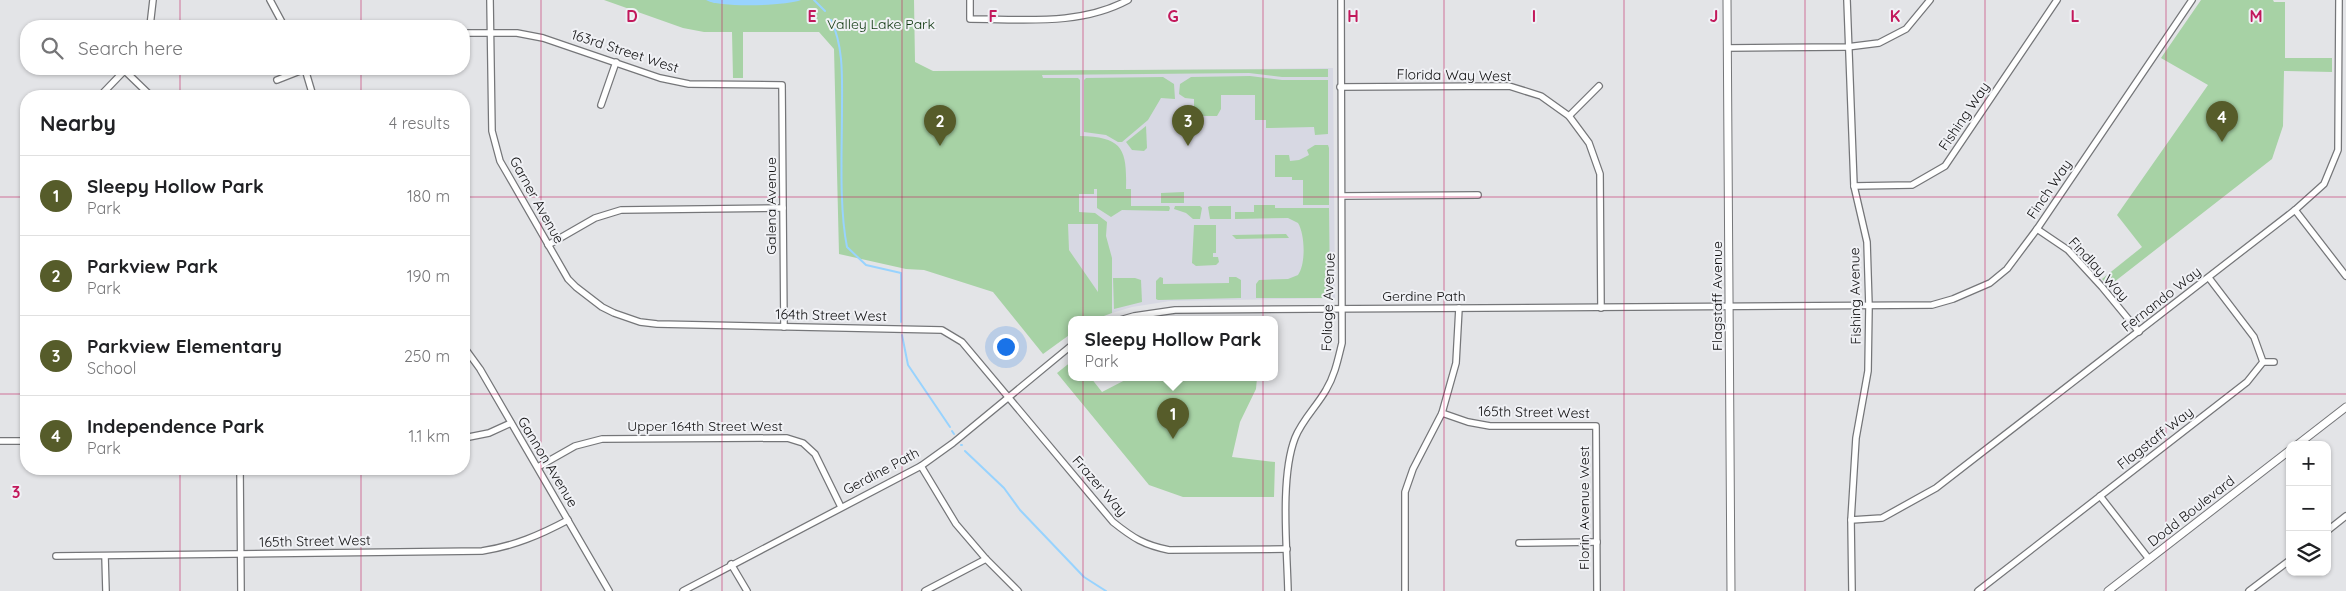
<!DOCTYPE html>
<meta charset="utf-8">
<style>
:root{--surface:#fff;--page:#f2f2f2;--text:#202124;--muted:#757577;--line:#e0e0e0;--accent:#565c2a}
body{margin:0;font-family:Quicksand,sans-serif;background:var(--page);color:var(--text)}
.controls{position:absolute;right:15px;bottom:15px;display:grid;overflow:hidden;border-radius:10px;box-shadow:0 1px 4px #0004}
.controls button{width:45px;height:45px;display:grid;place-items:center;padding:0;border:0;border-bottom:1px solid var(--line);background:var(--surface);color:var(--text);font:25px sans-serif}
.you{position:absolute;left:1005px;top:346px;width:18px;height:18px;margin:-12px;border:4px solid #fff;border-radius:50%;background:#1a73e8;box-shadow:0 0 0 8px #1a73e833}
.badge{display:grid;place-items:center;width:32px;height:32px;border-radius:50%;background:var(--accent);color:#fff;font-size:16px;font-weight:700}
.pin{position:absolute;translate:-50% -41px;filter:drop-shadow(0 1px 2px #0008)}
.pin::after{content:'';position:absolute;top:26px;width:18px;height:15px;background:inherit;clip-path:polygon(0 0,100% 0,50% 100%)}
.popup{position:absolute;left:1068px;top:316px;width:210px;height:65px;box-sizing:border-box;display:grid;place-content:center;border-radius:10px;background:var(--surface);filter:drop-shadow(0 1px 4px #0005);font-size:16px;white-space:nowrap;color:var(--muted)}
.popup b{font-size:19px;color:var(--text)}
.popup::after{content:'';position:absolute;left:50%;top:100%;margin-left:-10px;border:10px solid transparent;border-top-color:var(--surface)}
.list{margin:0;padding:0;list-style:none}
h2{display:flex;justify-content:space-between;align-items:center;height:65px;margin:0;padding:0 20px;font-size:21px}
h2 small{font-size:16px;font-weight:400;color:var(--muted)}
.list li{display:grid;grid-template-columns:32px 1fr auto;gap:15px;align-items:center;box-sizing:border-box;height:80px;padding:0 20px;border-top:1px solid var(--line)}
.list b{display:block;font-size:19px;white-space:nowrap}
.list p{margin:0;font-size:16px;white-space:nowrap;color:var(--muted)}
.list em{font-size:16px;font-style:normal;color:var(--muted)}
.icon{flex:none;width:28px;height:28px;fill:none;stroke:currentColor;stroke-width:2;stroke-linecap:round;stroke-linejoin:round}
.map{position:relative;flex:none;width:2346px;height:591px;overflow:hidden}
.search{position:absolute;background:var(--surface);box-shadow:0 1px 4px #0004;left:20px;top:20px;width:450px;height:55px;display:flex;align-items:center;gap:12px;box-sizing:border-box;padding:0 18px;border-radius:20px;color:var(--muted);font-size:19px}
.panel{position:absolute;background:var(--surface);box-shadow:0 1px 4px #0004;left:20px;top:90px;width:450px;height:385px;border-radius:20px}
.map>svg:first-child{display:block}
.built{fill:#d7d8e3}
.green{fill:#a7d2a5;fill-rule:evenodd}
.water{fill:#98d3fe}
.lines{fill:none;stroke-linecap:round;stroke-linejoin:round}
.stream{stroke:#98d3fe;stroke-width:2}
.minor-casing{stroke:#757679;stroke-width:8}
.tertiary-casing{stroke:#757679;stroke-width:9}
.minor{stroke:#fff;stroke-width:5.5}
.tertiary{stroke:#fff;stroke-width:7}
.grid{fill:none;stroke:#c2185b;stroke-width:1;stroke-opacity:0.55}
.labels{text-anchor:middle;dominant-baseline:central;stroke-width:4;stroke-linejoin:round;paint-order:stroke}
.park-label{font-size:14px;fill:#0c350c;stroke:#f0f1f5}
.street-label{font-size:14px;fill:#0f0f10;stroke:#f0f1f5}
.grid-label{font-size:16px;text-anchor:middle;font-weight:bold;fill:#c2185b;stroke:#f0f1f5;stroke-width:4;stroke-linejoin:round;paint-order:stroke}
</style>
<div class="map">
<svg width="2346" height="591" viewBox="0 0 2346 591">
<rect width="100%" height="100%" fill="#e3e4e7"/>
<path class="built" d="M1333,68l2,230 -165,3 -38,6 -20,6 -68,-99 -2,-143z"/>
<g class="green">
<path d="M604,0h310l1,62 18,9 395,-2v8h-46l-33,-4 -207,2 1,3h35l2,2v56c43,1 47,13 46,53h5v17h38l1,2 -1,3 -47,-1 -11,7 -14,-9v-19h-3v5h-15v18l16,1 12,9 -1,14 6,22v55l-19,7h-21v13l-29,21 -50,-62 -69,-22 -18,-1 -67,-15 -5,-205 -15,-17h-76v46h-10l-1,-46h-28l-21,-4zM1068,224h30v68l-29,-42z"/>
<path d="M2201,0h72l1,2h11v56h47v14l-48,-1 -1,55 -11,33 -163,127 -7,-7 40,-32 -25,-32 91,-130 -47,-27z"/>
<path d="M1250,76l32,4h46v54l-13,1 -1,-8 -48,1v-8h-11v-25h-34v14l-4,7h-21l-2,-1v-16l-9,-1 -6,-4 1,-10 11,-7z"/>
<path d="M1163,77l11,7 1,15 -14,-1 -13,22 -26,22h-4l-12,-7 -22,-3v-52l2,-2z"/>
<path d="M1146,126l1,22 -3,3 -12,-1 -6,-8z"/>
<path d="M1315,145h13l1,3v57h-26v-25h-11v-3h-17v-22h14l1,6 9,-1 10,-5 -2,-5z"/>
<path d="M1184,192v11h-23v-10z"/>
<path d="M1254,205h21v3h54l1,90h-74v-14l3,-4 29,-1 10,-4c8,-11 7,-41 0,-52l-10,-5 -53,1v-7h19z"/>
<path d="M1200,206l2,2 -2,11h-7l-7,-6 -12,-4 1,-3z"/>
<path d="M1210,206h21v13h-21l-2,-12z"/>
<path d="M1194,225h22v28h-3v4h5l1,5 -3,3 -20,1 -4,-3z"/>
<path d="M1286,234l3,4 -53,1 -4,-4z"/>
<path d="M1160,277l3,1v6l66,-1v-6h7l5,3v18l-83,2 -2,-1v-18z"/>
<path d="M1113,278h22l6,2 1,22 -28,7z"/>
<path d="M1072,361v17h19l11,14 27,-14h128l-1,11 -16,33 -8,35 43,5 -1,35h-91l-34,-12 -92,-112z"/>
</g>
<path class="water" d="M706,0h95c-16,6 -82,8 -95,0z"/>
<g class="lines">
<g class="stream">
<path d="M814,0l11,11"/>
<path d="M831,20c13,27 11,59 11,89 0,42 -3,98 5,138l19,18 35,8v49"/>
<path d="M902,335l6,30 42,62"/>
<path d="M952,431l2,3"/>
<path d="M961,445h1"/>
<path d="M965,451l39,37 16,22 64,67 22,14"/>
</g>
<defs>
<g id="minor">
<path d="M270,0l14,26"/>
<path d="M490,0l2,131 8,30 7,12 61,106 8,8 26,20 12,6 26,9 17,2 285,6 20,12 151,180c20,16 31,23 56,28l118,-1"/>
<path d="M970,0v19c53,0 110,7 158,-19"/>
<path d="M1847,0l7,186 13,56 2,64 -1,65 -12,67 -5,82 1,71"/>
<path d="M150,26l3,-26"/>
<path d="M464,33h53l26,5 117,40 29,6 93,1 2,242"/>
<path d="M1727,48l120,-1 32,-4 27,-14 24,-29"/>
<path d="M305,69l8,27"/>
<path d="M124,70l27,26"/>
<path d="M277,80l28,-11"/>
<path d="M1340,87l169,-1 32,10 28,20 20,27 11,31 1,134"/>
<path d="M100,96l26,-27"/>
<path d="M601,105l15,-43"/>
<path d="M1569,116l30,-30"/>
<path d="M1854,186l58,-1 33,-19 112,-166"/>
<path d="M1342,196l136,-1"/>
<path d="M2295,210l51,66"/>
<path d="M2037,229l31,21 34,37 37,45"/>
<path d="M548,245l47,-27 26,-8 162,-2"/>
<path d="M1120,320l14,-4 41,-6 757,-5 21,-6 37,-16 17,-14 30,-40 155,-229"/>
<path d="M464,347l16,22 129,222"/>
<path d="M2263,362h11"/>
<path d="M1442,413l26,9 22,4h106l1,165"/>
<path d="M464,438l25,-5 22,-10"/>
<path d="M0,441h26"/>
<path d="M921,466l35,58 30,35 32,32"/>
<path d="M538,467l37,-21 27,-7 185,-1 16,5 12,11 26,53"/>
<path d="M240,469l1,122"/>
<path d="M2100,496l49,63"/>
<path d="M1851,520l31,-2 54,-30 359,-278 29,-26 14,-34 1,-150"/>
<path d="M2327,531l19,-15"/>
<path d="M1519,543l78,-1"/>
<path d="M56,556l426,-5c32,-5 58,-16 86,-31"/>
<path d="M105,556l1,35"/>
<path d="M731,564l16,27"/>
<path d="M683,591l238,-125 32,-23 119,-98"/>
<path d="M925,591l61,-32"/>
<path d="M1288,591c-1,-43 -8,-114 7,-153 7,-18 22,-32 31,-48 9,-15 12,-31 16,-47l-1,-343"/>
<path d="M1405,591v-99l8,-23 29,-56 14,-50 3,-55"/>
<path d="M1978,591l269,-209 16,-20 -9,-25 -45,-59"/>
<path d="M2249,591l41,-31"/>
</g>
<g id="tertiary">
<path d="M1727,0l4,591"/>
<path d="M2297,445l49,-38"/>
<path d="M2108,591l182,-141"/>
</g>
</defs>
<use href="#minor" class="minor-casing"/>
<use href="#tertiary" class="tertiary-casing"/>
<use href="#minor" class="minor"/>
<use href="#tertiary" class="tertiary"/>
</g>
<path class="grid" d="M180,0v26M361,0v26M541,0v591M722,0v591M902,0v591M1083,0v591M1263,0v591M1444,0v591M1624,0v591M1805,0v591M1985,0v591M2166,0v591M180,69v27M361,69v27M0,197h26M464,197h1882M0,394h26M464,394h1882M180,469v122M361,469v122"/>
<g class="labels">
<g class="park-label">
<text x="881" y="24">Valley Lake Park</text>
</g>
<g class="street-label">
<text transform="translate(625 51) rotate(18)">163rd Street West</text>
<text transform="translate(1454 75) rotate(1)">Florida Way West</text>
<text transform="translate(1964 116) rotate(-56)">Fishing Way</text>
<text transform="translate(2049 189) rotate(-56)">Finch Way</text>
<text transform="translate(537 200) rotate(61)">Garner Avenue</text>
<text transform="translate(771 206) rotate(-90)">Galena Avenue</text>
<text transform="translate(2099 269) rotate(47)">Findlay Way</text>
<text x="1424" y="296">Gerdine Path</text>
<text transform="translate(1717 296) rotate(-90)">Flagstaff Avenue</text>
<text transform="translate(1855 296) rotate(-91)">Fishing Avenue</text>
<text transform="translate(2161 299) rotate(-38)">Fernando Way</text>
<text transform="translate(1328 302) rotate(-88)">Foliage Avenue</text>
<text transform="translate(831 315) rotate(1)">164th Street West</text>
<text transform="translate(1534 412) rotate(1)">165th Street West</text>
<text x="705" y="426">Upper 164th Street West</text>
<text transform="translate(2155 438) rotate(-38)">Flagstaff Way</text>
<text transform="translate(548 462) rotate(59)">Gannon Avenue</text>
<text transform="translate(881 471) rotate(-28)">Gerdine Path</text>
<text transform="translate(1100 486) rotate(49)">Frazer Way</text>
<text transform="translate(1584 508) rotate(-90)">Florin Avenue West</text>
<text transform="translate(2191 511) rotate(-38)">Dodd Boulevard</text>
<text transform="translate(315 541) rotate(-1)">165th Street West</text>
</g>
</g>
<g class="grid-label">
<text x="632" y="22">D</text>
<text x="812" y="22">E</text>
<text x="993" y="22">F</text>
<text x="1173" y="22">G</text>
<text x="1353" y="22">H</text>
<text x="1534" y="22">I</text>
<text x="1714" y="22">J</text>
<text x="1895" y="22">K</text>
<text x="2075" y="22">L</text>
<text x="2256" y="22">M</text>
<text x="16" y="498">3</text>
</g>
</svg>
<div class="controls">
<button>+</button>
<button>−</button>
<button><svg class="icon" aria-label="layers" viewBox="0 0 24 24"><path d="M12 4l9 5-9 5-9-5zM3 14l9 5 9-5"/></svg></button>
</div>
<div class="you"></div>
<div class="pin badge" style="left:1173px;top:439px">1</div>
<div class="popup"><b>Sleepy Hollow Park</b>Park</div>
<div class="pin badge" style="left:940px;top:146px">2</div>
<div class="pin badge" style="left:1188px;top:146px">3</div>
<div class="pin badge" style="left:2222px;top:142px">4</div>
<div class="search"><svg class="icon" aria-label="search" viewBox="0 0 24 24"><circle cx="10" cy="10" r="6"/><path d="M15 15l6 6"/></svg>Search here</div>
<section class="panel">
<h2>Nearby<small>4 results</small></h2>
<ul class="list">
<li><span class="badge">1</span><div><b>Sleepy Hollow Park</b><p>Park</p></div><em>180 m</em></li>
<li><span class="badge">2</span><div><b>Parkview Park</b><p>Park</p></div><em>190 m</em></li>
<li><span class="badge">3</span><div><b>Parkview Elementary</b><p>School</p></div><em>250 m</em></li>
<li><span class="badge">4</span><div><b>Independence Park</b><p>Park</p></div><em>1.1 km</em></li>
</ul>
</section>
</div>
